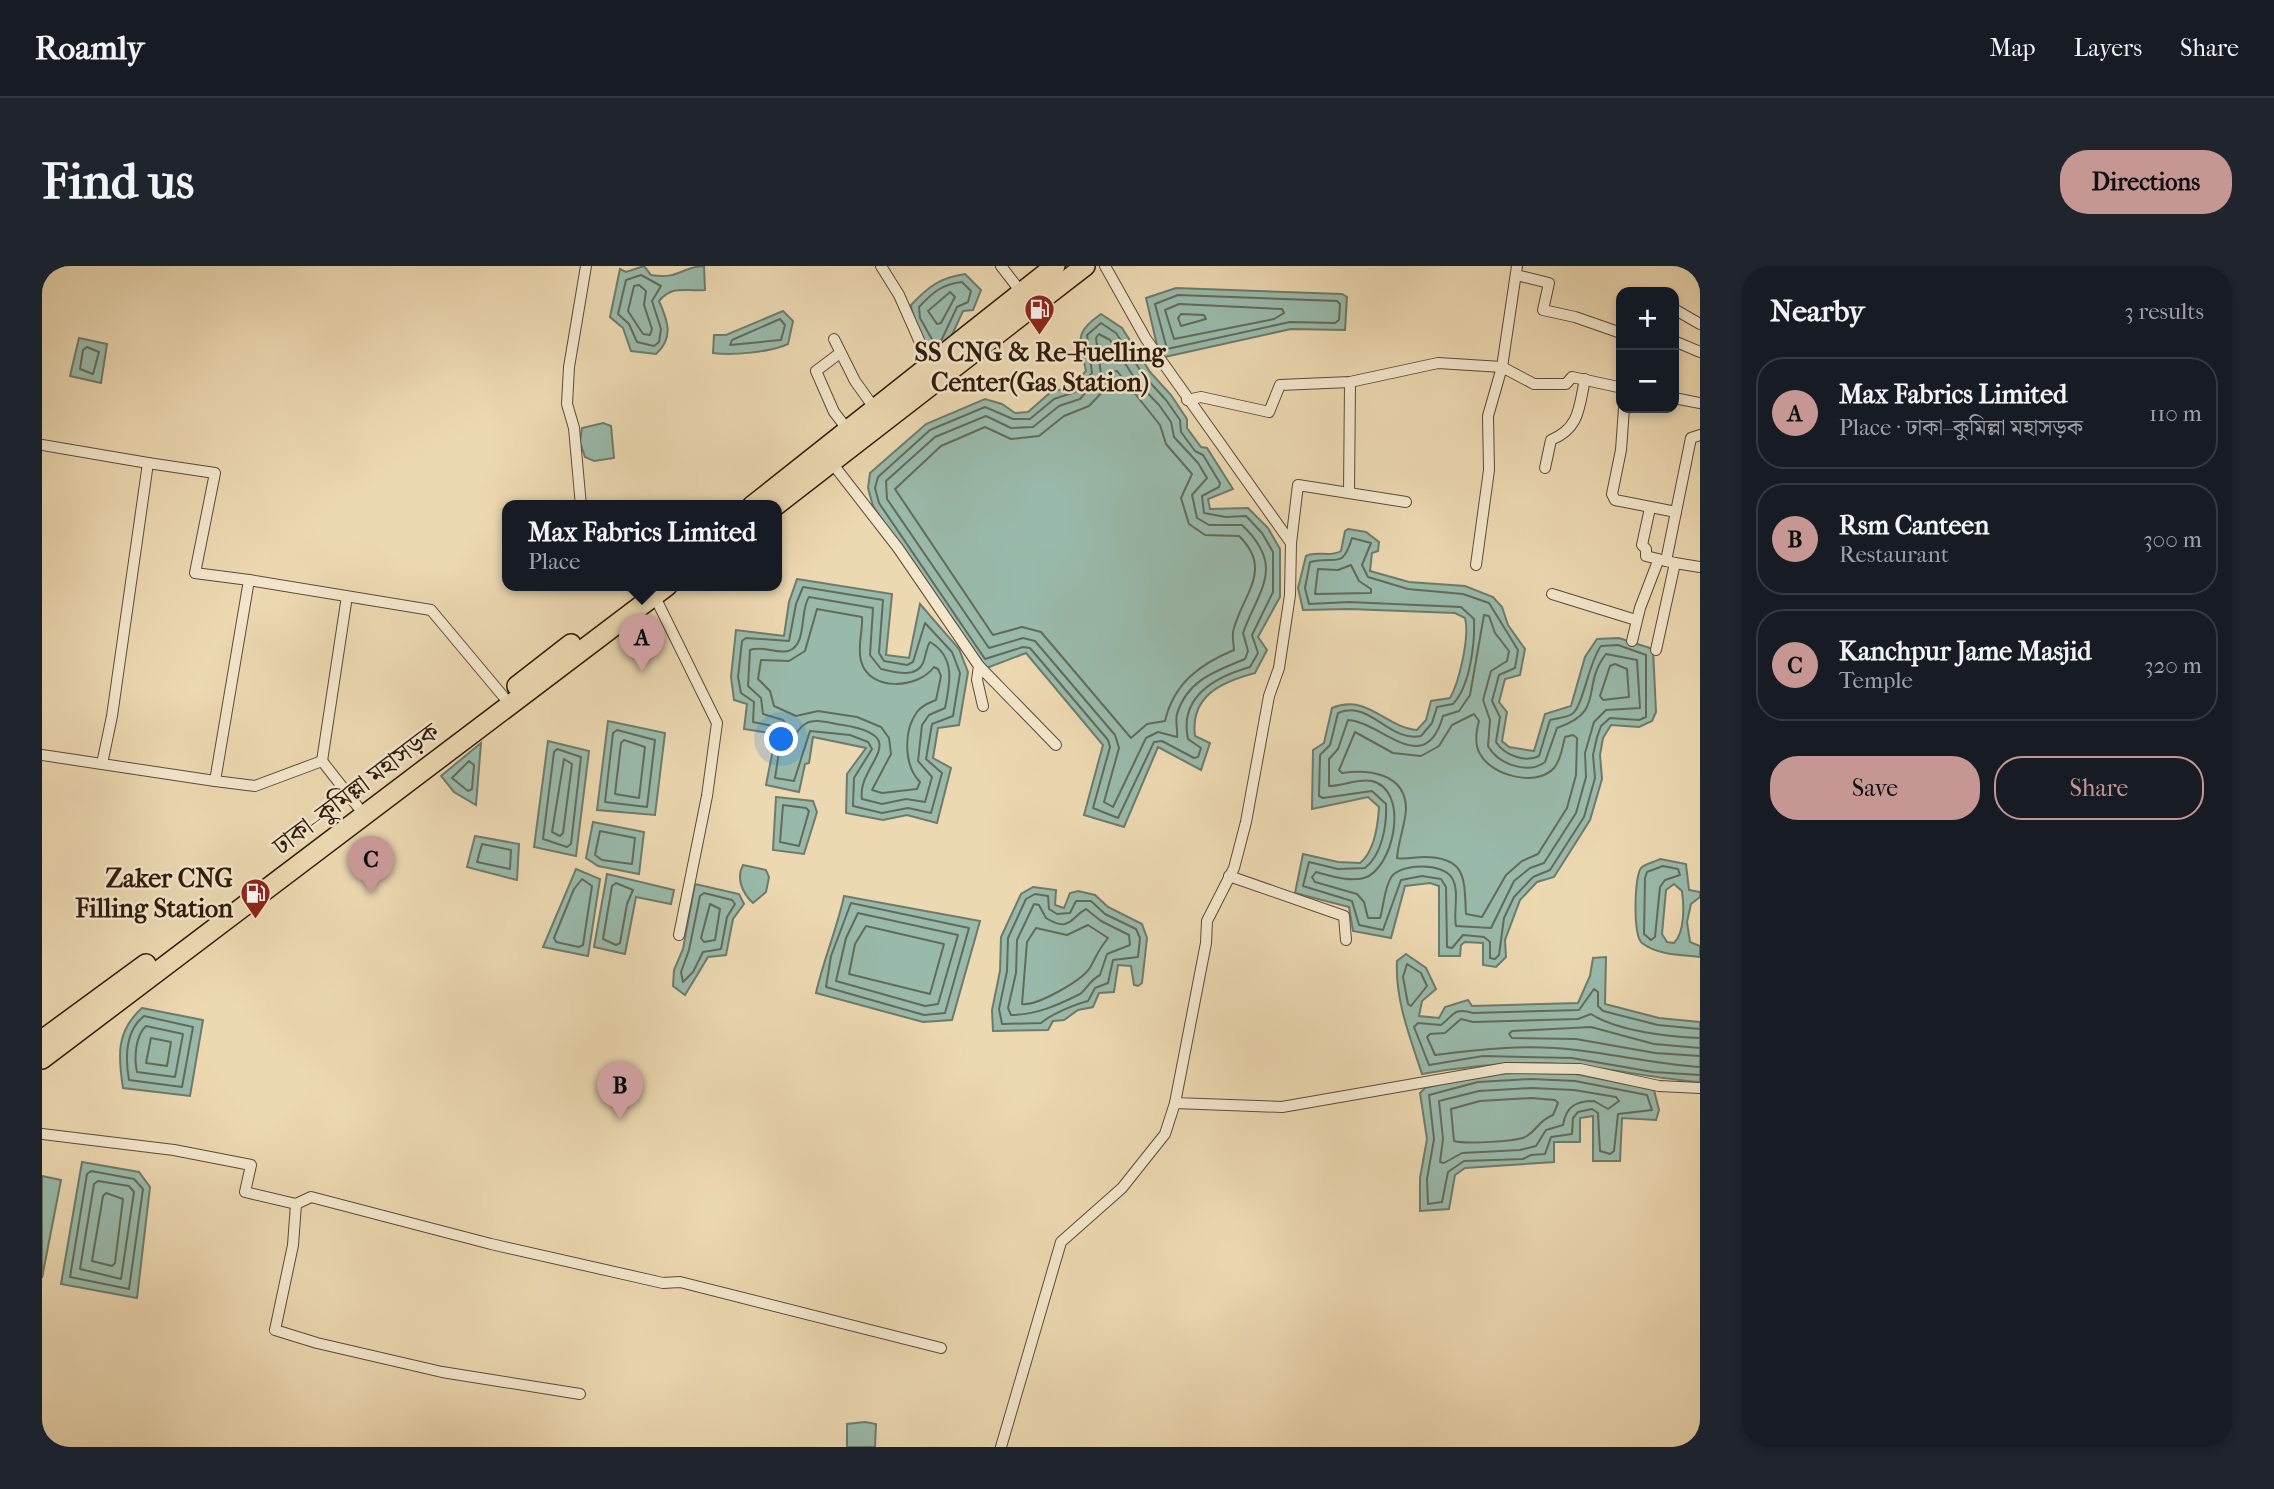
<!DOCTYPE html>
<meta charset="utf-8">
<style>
:root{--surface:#171b24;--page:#20242c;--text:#f1f3f6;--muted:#9ea1a6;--line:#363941;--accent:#c59692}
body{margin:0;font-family:"IM FELL French Canon","Noto Serif Bengali",serif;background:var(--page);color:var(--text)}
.controls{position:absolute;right:21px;top:21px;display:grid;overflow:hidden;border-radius:14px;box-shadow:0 4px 10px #0003}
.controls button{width:63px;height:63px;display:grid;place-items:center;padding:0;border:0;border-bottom:2px solid var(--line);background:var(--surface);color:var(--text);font:35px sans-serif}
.you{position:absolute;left:740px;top:474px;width:24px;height:24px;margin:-18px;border:5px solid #fff;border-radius:50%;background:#1a73e8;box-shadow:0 0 0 10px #1a73e833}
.badge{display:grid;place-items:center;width:46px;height:46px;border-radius:50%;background:var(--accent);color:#111;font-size:23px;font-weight:700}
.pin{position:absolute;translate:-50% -58px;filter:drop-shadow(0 2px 4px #0008)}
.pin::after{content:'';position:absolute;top:37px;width:24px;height:21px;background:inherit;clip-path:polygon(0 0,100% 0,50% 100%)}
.popup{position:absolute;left:460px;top:234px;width:280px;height:91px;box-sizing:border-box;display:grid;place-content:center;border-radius:14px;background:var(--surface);filter:drop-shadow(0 2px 5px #0005);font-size:23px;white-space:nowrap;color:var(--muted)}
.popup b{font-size:26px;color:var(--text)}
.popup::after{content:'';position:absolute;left:50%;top:100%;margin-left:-14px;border:14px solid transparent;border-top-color:var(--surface)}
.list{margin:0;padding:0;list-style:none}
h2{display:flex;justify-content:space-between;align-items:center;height:91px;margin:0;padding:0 28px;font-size:30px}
h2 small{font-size:23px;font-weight:400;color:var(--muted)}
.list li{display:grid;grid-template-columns:46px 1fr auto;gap:21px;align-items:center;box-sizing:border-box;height:112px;margin:0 14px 14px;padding:0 14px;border:2px solid var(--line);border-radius:28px}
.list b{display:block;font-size:26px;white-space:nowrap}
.list p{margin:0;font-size:23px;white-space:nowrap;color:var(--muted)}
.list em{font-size:23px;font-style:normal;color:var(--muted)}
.actions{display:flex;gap:14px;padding:21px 28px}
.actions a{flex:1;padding:16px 0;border:2px solid var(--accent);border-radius:28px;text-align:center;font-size:24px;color:var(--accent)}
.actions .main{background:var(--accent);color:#111}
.map{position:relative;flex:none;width:1658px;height:1181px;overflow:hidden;border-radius:28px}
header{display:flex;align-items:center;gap:42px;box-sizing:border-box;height:98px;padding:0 35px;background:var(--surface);border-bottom:2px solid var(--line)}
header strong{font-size:33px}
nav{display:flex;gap:38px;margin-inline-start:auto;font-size:24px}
.intro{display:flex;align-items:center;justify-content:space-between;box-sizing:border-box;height:168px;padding:0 42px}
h1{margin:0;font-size:49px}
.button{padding:18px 32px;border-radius:28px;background:var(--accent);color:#111;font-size:24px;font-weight:700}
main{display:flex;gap:42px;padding:0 42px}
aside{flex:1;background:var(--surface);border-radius:28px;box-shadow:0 4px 10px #0003}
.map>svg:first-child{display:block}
.water{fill:#99baab;stroke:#6f7a6b;stroke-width:2;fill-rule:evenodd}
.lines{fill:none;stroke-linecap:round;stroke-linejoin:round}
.shore{stroke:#646a5a;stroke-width:2}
.street-casing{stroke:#5f4a34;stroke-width:12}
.highway-casing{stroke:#301a0a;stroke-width:22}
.street{stroke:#f3e6cc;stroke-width:10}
.highway{stroke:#ecd8b1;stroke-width:19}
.labels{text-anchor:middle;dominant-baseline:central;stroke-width:5;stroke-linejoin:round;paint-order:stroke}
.poi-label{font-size:26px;font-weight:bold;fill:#301a0a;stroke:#f3e6cc}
.street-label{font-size:26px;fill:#301a0a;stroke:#f3e6cc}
</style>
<header>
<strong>Roamly</strong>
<nav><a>Map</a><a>Layers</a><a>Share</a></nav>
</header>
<div class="intro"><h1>Find us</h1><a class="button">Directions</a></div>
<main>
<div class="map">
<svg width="1658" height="1181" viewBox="0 0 1658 1181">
<rect width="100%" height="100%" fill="#ecd8b1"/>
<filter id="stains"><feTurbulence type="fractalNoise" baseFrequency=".00286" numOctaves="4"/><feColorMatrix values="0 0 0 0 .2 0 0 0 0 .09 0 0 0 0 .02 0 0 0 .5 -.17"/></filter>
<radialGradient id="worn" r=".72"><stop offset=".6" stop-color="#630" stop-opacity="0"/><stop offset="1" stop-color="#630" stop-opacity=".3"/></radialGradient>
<g class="water">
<path d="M602,0l7,9c28,5 32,-9 53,-9l1,24c-18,2 -32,-6 -46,11 9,20 15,37 -3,53l-25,-3 -8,-23 -13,-11 10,-48 6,3z"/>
<path d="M923,8l16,16 -8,20 -10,1 -17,37 -12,4 -11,-8c-2,-15 -10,-23 -12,-39 17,-18 28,-27 54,-31z"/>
<path d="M1134,22l166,6 5,3 -2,33 -54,-1 -131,29 -14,-60z"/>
<path d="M741,45l10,10 -5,23c-17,8 -57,12 -75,9l1,-18h12z"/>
<path d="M1059,48l21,14 28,44 21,23 16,24v9l14,19 6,1 26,41 -25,10 2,10 38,-1 20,20 12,21v48l-22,40 9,13 -12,23c-34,9 -65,23 -60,63l15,7 -9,27 -43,-23 -34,80 -40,-12 19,-70 -77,-92 -42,16 -111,-163 -5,-18 2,-15 56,-49 59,-25 17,5 13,9 13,-1 23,-20 20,-5 15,-16c-6,-31 -13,-38 15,-57z"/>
<path d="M37,72l28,6 -6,39 -31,-7z"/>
<path d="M561,157l8,3 3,32 -20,3 -9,-4 -5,-15 2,-14z"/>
<path d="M1306,263l18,3 13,10 -1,9 -6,2 -2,18 39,11 56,4 28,11 9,10 6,18 17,24 -5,26 -15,4 -6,23 8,10 -5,29 7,6 25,4 11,-37 26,-8 14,-49 12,-18 22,-1 34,11 3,63 -4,9 -13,6 -28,-2 -8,13 -3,17 2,24 -12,41 -36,57 -17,5 -17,18 -15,40 1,17 -10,10 -13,-2v-22l-18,-1 -4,3 -1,11h-21v-70l-9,-3 -25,3 -14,52 -38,-7 -4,-24 -54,-14 8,-39 35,8 22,1c15,-12 18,-38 19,-56l-11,-10 -56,12 1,-59 11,-7 8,-35c35,-15 54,20 85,22l9,-10 5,-19 19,-3c9,-15 20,-62 15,-80l-10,-5 -106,-4 -46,1 -5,-22 8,-32c11,-6 24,2 35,-5l4,-20z"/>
<path d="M755,313l95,15 -6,61 23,3 11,-54 39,45 9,23 -9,53 -21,3 -5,30 18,10 -14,55 -30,-8 -24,5 -37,-7 1,-39 19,-26 -53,-11 -4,26 -4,1 -6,28 -33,-7 10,-51 -32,-5 3,-25 -13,-4 -3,-23 5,-47 48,6 5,-34z"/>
<path d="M566,455l57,12 -10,82 -58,-5z"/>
<path d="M506,475l41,10 -13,105 -42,-9z"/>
<path d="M439,477l-5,62 -22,-13 -13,-16z"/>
<path d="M734,531l37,4 4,11 -13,42 -31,-4z"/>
<path d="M551,556l51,10 -5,42 -41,-8 -12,-8z"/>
<path d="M433,570l44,8 -2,36 -50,-13z"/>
<path d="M1618,593l26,5 3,26 11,2v5l-9,7 -4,18 3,20 10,4v11c-18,-2 -43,-2 -58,-14 -9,-8 -8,-66 -1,-75 3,-4 14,-6 19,-9zM1632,618l8,7c2,15 3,41 -8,52l-7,-1 -5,-8 4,-44z"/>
<path d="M701,599l23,5 3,7 -3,15 -13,11c-11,-10 -17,-25 -10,-38z"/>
<path d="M534,603l24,10 -12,77 -45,-9z"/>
<path d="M565,608l67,16 -3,14 -35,-7 -11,57 -31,-7z"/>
<path d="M653,618l44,10 5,10 -11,15 -7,36 -18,2 -23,38 -12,-9 1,-16 9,-21z"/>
<path d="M991,621l23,3 -1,15 9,3 6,-15 8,-2 17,4 13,12 34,17 5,14 -5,45 -4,3 -4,-1 -3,-19 -13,-1 -4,27 -15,1 -6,14 -15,3 -14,10 -11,1 -5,9 -55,1 -1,-21 8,-39 1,-34 20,-43z"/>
<path d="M802,630l136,25 -28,99 -29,2 -107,-29c8,-35 21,-64 28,-97z"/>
<path d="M1364,688l20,14 10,21 -14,12 -3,15 20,2 6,-11 23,-7 4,6 106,-3 12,-27 3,-18 13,-1 -1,47 54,14 41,4v60c-43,-3 -85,-13 -128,-17 -50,-5 -100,0 -150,9 -12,-37 -27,-74 -25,-113z"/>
<path d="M100,742l61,12 -13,76 -67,-8c-5,-32 -7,-57 19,-80z"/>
<path d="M1489,806l45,2 78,16 5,20 -3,10 -34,-2 -2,43h-27v-45l-13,2v24h-26v20l-89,6 -10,7 -6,34 -29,2v-33l7,-39 -7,-46 5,-5 51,-13z"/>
<path d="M40,896l57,10 11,15 -13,111 -76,-14z"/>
<path d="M0,910l19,4 -19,98z"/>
<path d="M823,1156l11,2 -1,23h-28v-23z"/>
</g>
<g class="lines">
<g class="shore">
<path d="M599,9l20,11 -9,15 9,28 -2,13 -5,4 -17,-4 -8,-18 -11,-10 8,-34z"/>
<path d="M920,16l9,9 -3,11 -11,5 -16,34 -7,2 -14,-25 -1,-11c13,-14 23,-23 43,-25z"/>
<path d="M592,20l5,-1 7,6 -2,14 8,24 -2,6 -7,-1 -15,-23z"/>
<path d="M908,26l5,5 -14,26 -4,1 -9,-13z"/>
<path d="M1136,29l159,6 3,3 -1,16 -4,3 -45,-1 -123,27 -12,-45z"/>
<path d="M1137,38l103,5 2,4 -10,6 -100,20 -9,-29z"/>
<path d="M1139,48l23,1 2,4 -25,7 -3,-8z"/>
<path d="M738,53l5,6 -4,15 -51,5 2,-5z"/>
<path d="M1059,57l15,10 28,43 22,24 14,20 1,12 14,19 8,4 17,28 -1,4 -17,9 2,17 22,4 20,-1 16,17 11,19v40l-21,43 6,18 -8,14c-35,10 -71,30 -62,72l13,9 -3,9 -4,1 -32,-17 -8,1 -36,76 -25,-10 17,-61 -2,-7 -78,-92 -7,-1 -38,12 -106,-156 -4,-15 3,-11 52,-47 55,-23 28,12h17l24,-20 21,-7 17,-19 -5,-38z"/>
<path d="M1057,68l11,6 27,42 22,23 12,17 3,15 24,26 9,15 -15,17 5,23 12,7h33c44,42 17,64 1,108l5,18 -3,8c-29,12 -58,21 -68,55 -2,8 1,16 0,23l-19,-5 -12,6 -33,69 -9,-5 15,-54 -4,-13 -80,-94 -12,-3 -34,10 -102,-149 -1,-18 49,-44 51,-21 25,12 22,-1 26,-21 21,-7 21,-25 -5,-36z"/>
<path d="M45,81l12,5 -6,22 -13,-5 3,-19z"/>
<path d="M1075,105l43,54 6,19 26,30 -11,24 8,26 16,11 34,1c34,33 5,57 -5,92 -3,8 0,15 0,22 -34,14 -60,33 -69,71l-18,3 -16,14 -90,-106 -19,-5 -29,8 -98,-146 46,-43 44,-19 26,12 28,-3 25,-20 25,-10 18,-19 6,-15z"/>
<path d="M1310,272l19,5 -9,22 6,12 40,12 55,5 26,9 29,47 -3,18 -16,7 -7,26 8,16 -4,25c8,13 29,21 43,14l11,-36c7,-2 16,-2 22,-6 11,-7 17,-53 29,-68l17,-1 28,10v62l-7,3 -29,-2 -9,8 -4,11 -4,18 2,23 -11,39 -34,53 -17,7 -19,20 -10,21 -5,37 -4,4 -5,-1v-16l-6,-5 -21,-2 -11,13 -5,-1 -1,-60 -5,-8 -19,-3 -21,4 -18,50 -24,-5 -7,-24 -49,-15 6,-24 29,7 27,-1c17,-13 22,-43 21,-64l-14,-13 -49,7 -4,-2 1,-41 10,-10 8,-32c31,-14 52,30 83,23l11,-13 5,-16 16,-3c17,-18 22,-60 21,-85l-13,-12 -112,-5 -40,2 -4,-16 5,-26c26,-7 32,9 42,-24z"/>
<path d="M1309,299l8,16 12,8v4l-56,1 3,-25 20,1z"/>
<path d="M761,321l80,13 -4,53 5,8 23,4 6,-3 12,-39 27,29 8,21 -7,43 -21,8 -6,35 16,14 -11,40 -23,-5 -26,5 -29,-7 1,-28 18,-29 -4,-7 -18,-7 -40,-4 -16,50 -19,-3 7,-45 -5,-6 -24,-5 1,-20 -13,-9 -3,-16 4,-36 4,-3 43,3 7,-37z"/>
<path d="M767,331l64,11 -3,47 11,14c13,3 35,10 42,-6 3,-7 3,-15 7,-21 26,15 20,42 15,66l-16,7 -7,10 -4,36 14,16 -7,25 -19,-3 -24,5 -20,-5c-6,-34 54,-62 -19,-74 -11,-1 -28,-8 -38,-1 -5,3 -7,8 -11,11l-11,-15 -20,-6 -2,-16 -13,-12 2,-36c11,-5 26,4 38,1 20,-6 11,-40 21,-54z"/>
<path d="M775,343l45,8c1,14 -5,30 -1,44 8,31 57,28 73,6l4,2 3,7 -5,24c-7,3 -14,5 -19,12 -14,19 -13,54 3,70l-3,7 -35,4 -10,-3 19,-36 -2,-16 -8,-11 -24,-10 -39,-6 -22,5 -22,-10 -4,-15 -12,-12 3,-19 28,1 16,-10z"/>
<path d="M1442,349l5,1 6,17 14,18 -2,10 -16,10 -8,29 7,20 -2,26c10,18 40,29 57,16l12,-34c50,-17 23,-41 49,-74l31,6 3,48 -34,2 -12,12 -9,31 1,24 -10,36 -32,50 -14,5 -16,13 -23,47 -35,-2c-3,-14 4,-35 -4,-48 -9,-15 -49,-15 -60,-2 -8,11 -8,30 -12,42h-12l-4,-16 -7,-8 -42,-12 -3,-5 4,-5c15,4 33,10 48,6 29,-8 47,-87 8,-97 -14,-3 -29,5 -43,5v-27l9,-10 10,-29c34,2 77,60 95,-4l16,-5 11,-16z"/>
<path d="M1573,398l12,5 2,28 -26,3 -3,-4 10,-30z"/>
<path d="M1432,448l5,7c-3,11 -5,23 1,33 11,21 56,34 74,14 7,-8 8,-20 11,-31l8,-2 4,3 -1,37 -9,33 -29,46 -16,7 -16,14 -24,42 -16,-3c-2,-33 2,-57 -42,-57 -9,0 -20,3 -27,1 1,-16 8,-32 9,-49 0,-36 -38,-40 -64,-36l-3,-3 16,-38 38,21 28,3 18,-10 13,-21z"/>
<path d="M575,464l38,10 -8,67 -42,-5 8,-69z"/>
<path d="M582,474l21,7 -6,51 -24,-4 6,-51z"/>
<path d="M515,483l24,8 -10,87 -4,3 -24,-8 11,-87z"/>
<path d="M522,493l8,5 -9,69 -3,3 -8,-4z"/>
<path d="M427,495l5,4 -2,24 -4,2 -16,-13z"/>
<path d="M741,539l23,3 3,3 -10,35 -19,-4z"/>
<path d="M558,565l35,7 -3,26 -30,-4 -7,-5z"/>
<path d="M440,578l29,6 -1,19 -33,-7z"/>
<path d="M1621,600l15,3 2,6 -15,5 -5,7 -5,50 -4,3 -7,-6 1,-56 2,-6z"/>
<path d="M540,613l10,7 -9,59 -4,2 -23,-5 -2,-4 20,-49z"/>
<path d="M574,617l17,7 -6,14 -7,39 -4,2 -13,-6 9,-53z"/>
<path d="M662,627l28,7 3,4 -8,13 -6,32 -18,3 -10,20 -10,10 -2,-10 8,-22 11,-54z"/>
<path d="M993,628l13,2 1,13 8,5 13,-1 6,-12h15l14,13 31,15 4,9 -2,19 -25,3 -5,23 -13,5 -7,13c-13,3 -38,14 -47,22l-39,1 -3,-15 8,-38 1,-33 18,-39z"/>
<path d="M809,637l118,25 -24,85 -21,2 -98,-28 5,-31z"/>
<path d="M668,638l10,5 -5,31 -11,2 -3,-4z"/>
<path d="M992,638l5,1 7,13c24,15 25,-1 40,-9l15,12 28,14 1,10 -23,9 -7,21c-10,5 -14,15 -20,19 -22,11 -44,21 -69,21l-3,-7 8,-35 1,-33z"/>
<path d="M816,647l100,22 -20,69 -13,2 -89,-25 10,-43z"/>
<path d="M1046,659l20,13c-11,14 -9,13 -17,28 -7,14 -54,40 -69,38l5,-62 9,-14 31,7z"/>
<path d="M824,660l78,18 -14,50 -81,-20 6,-30z"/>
<path d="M1365,698l14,9 6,13 -16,20 -3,-2 -5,-27z"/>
<path d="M102,750l49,11 -11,60 -53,-7c-4,-23 -4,-49 15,-64z"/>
<path d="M104,760l37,8 -8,43 -38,-5c-3,-13 -2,-36 9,-46z"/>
<path d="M1658,763l-42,-4 -55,-14 -5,-5v-14l-4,-3 -15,21 -106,3c-19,-6 -19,2 -32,12l-23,-2 -4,4 15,38 54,-9 89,2 81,14 47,3"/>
<path d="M109,772l20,4 -4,24 -21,-3z"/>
<path d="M1658,772c-31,-1 -83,-7 -109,-24l-13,5 -105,3 -12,-3 -16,14 -15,1 -3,3 8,18c46,-6 94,-11 141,-5 42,5 82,14 124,17"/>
<path d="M1658,782l-46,-4 -63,-17 -79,4 -3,3 3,4 64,1 79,14 45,3"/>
<path d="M1489,813l44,2 72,14 5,15 -34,4 -4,37 -4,3 -10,-3 -2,-38 -6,-4 -14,3 -5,6 -1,16 -21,3 -6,17 -14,1 -8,4 -59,2 -16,11 -6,30 -14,2 -1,-25 7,-40 -5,-44 49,-13z"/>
<path d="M1489,822l43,2 42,7 3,4 -11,8 -14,-8c-19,0 -28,6 -31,24l-17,5 -10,16 -16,4 -58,3 -18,10 -4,-1 3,-23 -4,-38 40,-10z"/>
<path d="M1489,832l24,2 3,3 -5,12c-15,6 -15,14 -26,21 -10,6 -62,8 -73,5l-3,-32 29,-8z"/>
<path d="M49,905l43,8 9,10 -14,100 -59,-12 17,-103z"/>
<path d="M56,915l31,5 5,6 -13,87 -41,-10 14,-85z"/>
<path d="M64,927l17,6 -8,64 -3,3 -20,-5 11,-65z"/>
</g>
<defs>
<g id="street">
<path d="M839,0l18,29 31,70"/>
<path d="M959,0l20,26"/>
<path d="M1063,0l41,73 145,204 -1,52 -11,73 -10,28 -23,126 -12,46 -27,53 -1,22 -31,160 107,4 224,-39 74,1 79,17 41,2"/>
<path d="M1474,9l33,8 -6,27 32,7 46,16"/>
<path d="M1632,43l26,15"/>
<path d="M792,73l21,42 20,28"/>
<path d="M1632,75l26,11"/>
<path d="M798,87l-24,18 18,41 14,18"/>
<path d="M1632,132l26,5"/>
<path d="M1145,134l14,-3 68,15 11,-27 70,-3 88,-19 64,4 32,17h32l6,-7 46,10 3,-3"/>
<path d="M1582,142l-3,42 -9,44 3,6 61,12"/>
<path d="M0,179l106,18"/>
<path d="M790,197l66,85 81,118 -2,14 6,26"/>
<path d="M1503,202l6,-28c29,-12 28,-33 34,-61"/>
<path d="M1307,226l1,-110"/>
<path d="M539,240l-7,-78 -7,-24 2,-37 17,-101"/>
<path d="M1608,242l-8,37 4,4v7l20,5 25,-123 9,-3"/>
<path d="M1249,277l7,-58 108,17"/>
<path d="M1633,297l25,4"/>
<path d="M1434,299l13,-95 -1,-54 14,-49 15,-101"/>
<path d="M1510,328l84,26"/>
<path d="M612,329l63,128 -10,73 -28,139"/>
<path d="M305,330l-25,165 -67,25 -40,-5 34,-201 182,30 72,86"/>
<path d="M1590,375l8,-33 18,-47"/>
<path d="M1614,384l19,-87 -9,-2"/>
<path d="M937,400l77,79"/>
<path d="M0,489l60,9"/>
<path d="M280,495l36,46"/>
<path d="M173,515l-113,-17 10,-48 36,-253 67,10 -20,100 54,7"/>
<path d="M1187,610l115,40 2,24"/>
<path d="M0,868l132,16 77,15 -6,27 51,12 15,-7 180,47 172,39 17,-1 261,66"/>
<path d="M254,938l-3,41 -18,85 42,13 125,29 138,22"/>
<path d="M959,1181l60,-205 61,-54 43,-54 10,-31"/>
</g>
<g id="highway">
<path d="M710,240l303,-240"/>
<path d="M733,240l310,-240"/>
<path d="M475,420l54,-42"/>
<path d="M0,774l104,-76"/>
<path d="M0,793l625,-473"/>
</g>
</defs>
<use href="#street" class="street-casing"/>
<use href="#highway" class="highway-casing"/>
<use href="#street" class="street"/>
<use href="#highway" class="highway"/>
</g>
<defs>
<symbol id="fuel-pin" viewBox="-11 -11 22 30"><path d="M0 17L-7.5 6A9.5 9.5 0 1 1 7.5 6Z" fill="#8f2418" stroke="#f3e6cc"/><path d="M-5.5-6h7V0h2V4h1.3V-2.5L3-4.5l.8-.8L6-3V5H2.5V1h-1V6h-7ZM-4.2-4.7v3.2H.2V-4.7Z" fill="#fff"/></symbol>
</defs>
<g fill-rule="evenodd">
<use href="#fuel-pin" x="980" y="26" width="35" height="47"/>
<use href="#fuel-pin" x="196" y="610" width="35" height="47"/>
</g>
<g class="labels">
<g class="poi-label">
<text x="998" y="86">SS CNG &amp; Re-Fuelling<tspan x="998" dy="30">Center(Gas Station)</tspan></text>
<text x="191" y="612" text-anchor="end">Zaker CNG<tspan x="191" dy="30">Filling Station</tspan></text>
</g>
<g class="street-label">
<text transform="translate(314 523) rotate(-37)">ঢাকা–কুমিল্লা মহাসড়ক</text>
</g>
</g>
<rect width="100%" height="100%" filter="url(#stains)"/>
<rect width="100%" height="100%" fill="url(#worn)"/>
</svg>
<div class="controls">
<button>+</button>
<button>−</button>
</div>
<div class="you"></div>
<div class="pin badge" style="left:600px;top:406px">A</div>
<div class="popup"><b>Max Fabrics Limited</b>Place</div>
<div class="pin badge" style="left:578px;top:854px">B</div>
<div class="pin badge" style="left:329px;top:628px">C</div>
</div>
<aside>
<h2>Nearby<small>3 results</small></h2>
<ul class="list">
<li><span class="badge">A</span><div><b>Max Fabrics Limited</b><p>Place · ঢাকা–কুমিল্লা মহাসড়ক</p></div><em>110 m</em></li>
<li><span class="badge">B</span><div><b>Rsm Canteen</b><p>Restaurant</p></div><em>300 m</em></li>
<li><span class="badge">C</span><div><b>Kanchpur Jame Masjid</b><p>Temple</p></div><em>320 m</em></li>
</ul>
<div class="actions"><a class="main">Save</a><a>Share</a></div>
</aside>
</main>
